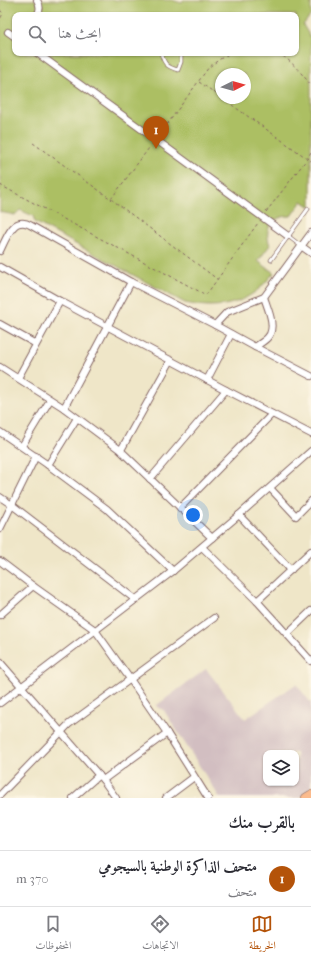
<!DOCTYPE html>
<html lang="ar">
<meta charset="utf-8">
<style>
:root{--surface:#fff;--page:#f7f7f7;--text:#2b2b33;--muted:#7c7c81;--line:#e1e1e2;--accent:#b45309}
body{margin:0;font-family:"IM FELL French Canon",Amiri,serif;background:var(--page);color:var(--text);direction:rtl}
.controls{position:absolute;right:12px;bottom:12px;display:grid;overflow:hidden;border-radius:8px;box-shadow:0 1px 3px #0004}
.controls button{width:36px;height:36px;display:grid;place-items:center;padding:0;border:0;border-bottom:1px solid var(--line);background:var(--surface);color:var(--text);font:20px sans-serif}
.compass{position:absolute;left:215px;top:68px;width:36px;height:36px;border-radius:50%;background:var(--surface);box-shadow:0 1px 3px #0004;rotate:85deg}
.you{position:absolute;left:193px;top:515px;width:14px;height:14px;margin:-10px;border:3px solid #fff;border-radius:50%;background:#1a73e8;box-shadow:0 0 0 6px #1a73e833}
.badge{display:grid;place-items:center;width:26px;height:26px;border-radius:50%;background:var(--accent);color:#fff;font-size:13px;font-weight:700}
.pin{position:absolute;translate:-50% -33px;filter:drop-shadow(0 1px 2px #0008)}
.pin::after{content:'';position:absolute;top:21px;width:14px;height:12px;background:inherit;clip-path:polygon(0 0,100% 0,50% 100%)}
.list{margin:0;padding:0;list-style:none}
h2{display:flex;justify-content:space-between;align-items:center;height:52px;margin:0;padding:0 16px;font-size:17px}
h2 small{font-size:13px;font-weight:400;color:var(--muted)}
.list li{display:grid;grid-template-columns:26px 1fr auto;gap:12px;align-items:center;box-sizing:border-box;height:56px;padding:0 16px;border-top:1px solid var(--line)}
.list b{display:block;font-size:15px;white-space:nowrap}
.list p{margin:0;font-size:13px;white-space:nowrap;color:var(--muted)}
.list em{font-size:13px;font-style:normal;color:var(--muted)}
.icon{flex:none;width:22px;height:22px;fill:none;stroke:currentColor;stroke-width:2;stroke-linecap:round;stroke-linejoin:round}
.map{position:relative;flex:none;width:311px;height:798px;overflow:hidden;direction:ltr}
.search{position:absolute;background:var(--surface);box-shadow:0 1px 3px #0004;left:12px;right:12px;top:12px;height:44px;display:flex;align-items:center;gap:10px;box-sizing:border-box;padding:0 14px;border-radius:8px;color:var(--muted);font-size:15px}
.sheet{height:108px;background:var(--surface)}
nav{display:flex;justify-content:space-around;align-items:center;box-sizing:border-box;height:56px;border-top:1px solid var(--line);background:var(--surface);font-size:11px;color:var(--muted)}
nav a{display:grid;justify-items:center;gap:2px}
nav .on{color:var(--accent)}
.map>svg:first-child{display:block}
.industrial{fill:#d2bec1;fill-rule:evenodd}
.green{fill:#acbf63;stroke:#7b6f47;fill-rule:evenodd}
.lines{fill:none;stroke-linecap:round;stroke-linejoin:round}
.lane-casing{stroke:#846562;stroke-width:4.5}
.street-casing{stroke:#846562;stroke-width:8}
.primary-casing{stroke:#846562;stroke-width:10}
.path{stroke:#846562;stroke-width:1;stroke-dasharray:3 3;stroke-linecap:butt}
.lane{stroke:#fff;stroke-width:3}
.street{stroke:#fff;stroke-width:6}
.primary{stroke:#fbbb8d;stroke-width:9}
</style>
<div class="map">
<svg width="311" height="798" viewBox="0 0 311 798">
<rect width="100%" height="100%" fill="#fcf5e5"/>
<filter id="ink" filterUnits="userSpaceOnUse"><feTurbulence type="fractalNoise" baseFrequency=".025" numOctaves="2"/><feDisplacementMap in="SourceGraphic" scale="8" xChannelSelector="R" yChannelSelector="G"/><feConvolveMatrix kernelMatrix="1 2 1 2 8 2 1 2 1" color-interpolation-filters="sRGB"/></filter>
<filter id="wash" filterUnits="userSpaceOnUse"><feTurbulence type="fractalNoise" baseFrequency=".012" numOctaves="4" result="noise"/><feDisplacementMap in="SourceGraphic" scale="16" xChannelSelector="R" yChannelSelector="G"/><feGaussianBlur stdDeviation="0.9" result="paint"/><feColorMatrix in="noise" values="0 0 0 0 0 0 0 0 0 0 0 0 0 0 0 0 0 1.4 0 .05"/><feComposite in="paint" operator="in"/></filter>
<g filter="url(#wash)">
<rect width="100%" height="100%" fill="#efe6c8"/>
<path class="industrial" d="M206,669l39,50 51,-35 15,19v89l-12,6h-79l-57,-89 -4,-1 -2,-3zM266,753h30v30h-30z"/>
<path class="green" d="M0,0h172l10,3 1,-3h128v15l-8,10 8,13v169l-9,-6 -11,15c-19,0 -28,12 -21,29l-12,16 16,12c-4,4 -8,9 -13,14 -22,20 -47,22 -76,16l-150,-81 -2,-6 -13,-6 -5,5 -15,-3zM15,15h281v38h-281zM221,74h24v24h-24z"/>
</g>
<g filter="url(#ink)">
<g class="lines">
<defs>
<g id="lane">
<path d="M161,53c3,11 6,14 17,17l3,-8v-9"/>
<path d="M288,236l13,10"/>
<path d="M271,260l37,-51"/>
</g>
<g id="street">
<path d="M37,0c3,5 4,10 0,15"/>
<path d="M8,32l7,5"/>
<path d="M37,53l251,183"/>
<path d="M301,246l10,7"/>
<path d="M0,251c4,-8 11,-27 20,-28 4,-1 7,0 10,2l101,57 84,43 40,22 56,29"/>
<path d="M0,267l60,34 166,89 85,44"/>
<path d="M0,324l36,20"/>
<path d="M215,325l12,-13 37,-15 47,-64"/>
<path d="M255,347c4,-3 10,-6 13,-10 9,-10 -1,-30 -4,-40"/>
<path d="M0,367l64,41 55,41 93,89"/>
<path d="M18,378l42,-77"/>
<path d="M207,380l24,-46"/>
<path d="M64,408l67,-126"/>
<path d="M0,432l48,33 59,44 66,62"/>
<path d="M22,446l28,-46"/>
<path d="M121,450l50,-90"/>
<path d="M48,465l29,-47"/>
<path d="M150,479l76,-89"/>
<path d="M270,488l26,28 15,-15"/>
<path d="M0,497l12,8 124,95"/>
<path d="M180,508l92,-94"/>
<path d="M239,515l52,55"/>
<path d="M0,529l36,-73"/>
<path d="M202,547l55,54 54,60"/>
<path d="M0,561l33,25 62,44 35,49 37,54 41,65"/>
<path d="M257,601l54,-50"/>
<path d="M0,615l33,-29"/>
<path d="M287,634l24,-23"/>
<path d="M0,662l103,118 13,18"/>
<path d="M0,703l173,-132 66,-56 72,-64"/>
<path d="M103,780l64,-47"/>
<path d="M0,795l69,-71 145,-106"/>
<path d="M73,798l26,-23"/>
<path d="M166,798l28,-21"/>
</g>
<path id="primary" d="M306,798l5,-3"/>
</defs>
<use href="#lane" class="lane-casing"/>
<use href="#street" class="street-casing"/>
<use href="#primary" class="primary-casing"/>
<g class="path">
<path d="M0,10c4,3 2,6 0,9"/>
<path d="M278,53c12,6 24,21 33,32"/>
<path d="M199,82l22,15"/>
<path d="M222,98l89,63"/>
<path d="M160,134l49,-67 11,-8 11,-6"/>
<path d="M33,143l78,56 106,80"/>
<path d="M0,185l206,110 52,-72"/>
<path d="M111,199l41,-55"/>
<path d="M266,212l41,-53 4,-7"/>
</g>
<use href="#lane" class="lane"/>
<use href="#street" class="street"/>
<use href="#primary" class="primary"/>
</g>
</g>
</svg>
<div class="controls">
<button><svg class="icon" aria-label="layers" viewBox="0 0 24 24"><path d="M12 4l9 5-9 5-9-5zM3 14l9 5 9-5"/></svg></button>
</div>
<svg class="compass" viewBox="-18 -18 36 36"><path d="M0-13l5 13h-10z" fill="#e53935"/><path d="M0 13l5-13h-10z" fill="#7c7c81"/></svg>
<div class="you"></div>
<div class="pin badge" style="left:156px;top:149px">1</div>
<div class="search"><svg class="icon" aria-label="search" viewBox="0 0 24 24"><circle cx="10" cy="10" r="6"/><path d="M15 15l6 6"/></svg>ابحث هنا</div>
</div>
<section class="sheet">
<h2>بالقرب منك<small></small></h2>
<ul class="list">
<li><span class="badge">1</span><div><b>متحف الذاكرة الوطنية بالسيجومي</b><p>متحف</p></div><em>370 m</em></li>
</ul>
</section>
<nav>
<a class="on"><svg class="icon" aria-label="map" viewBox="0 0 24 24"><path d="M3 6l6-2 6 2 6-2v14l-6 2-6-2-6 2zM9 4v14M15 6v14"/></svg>الخريطة</a>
<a><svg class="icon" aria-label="directions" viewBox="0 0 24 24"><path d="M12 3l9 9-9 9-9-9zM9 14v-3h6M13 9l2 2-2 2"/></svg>الاتجاهات</a>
<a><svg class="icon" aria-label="saved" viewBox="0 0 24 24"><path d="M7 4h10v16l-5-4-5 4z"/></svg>المحفوظات</a>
</nav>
